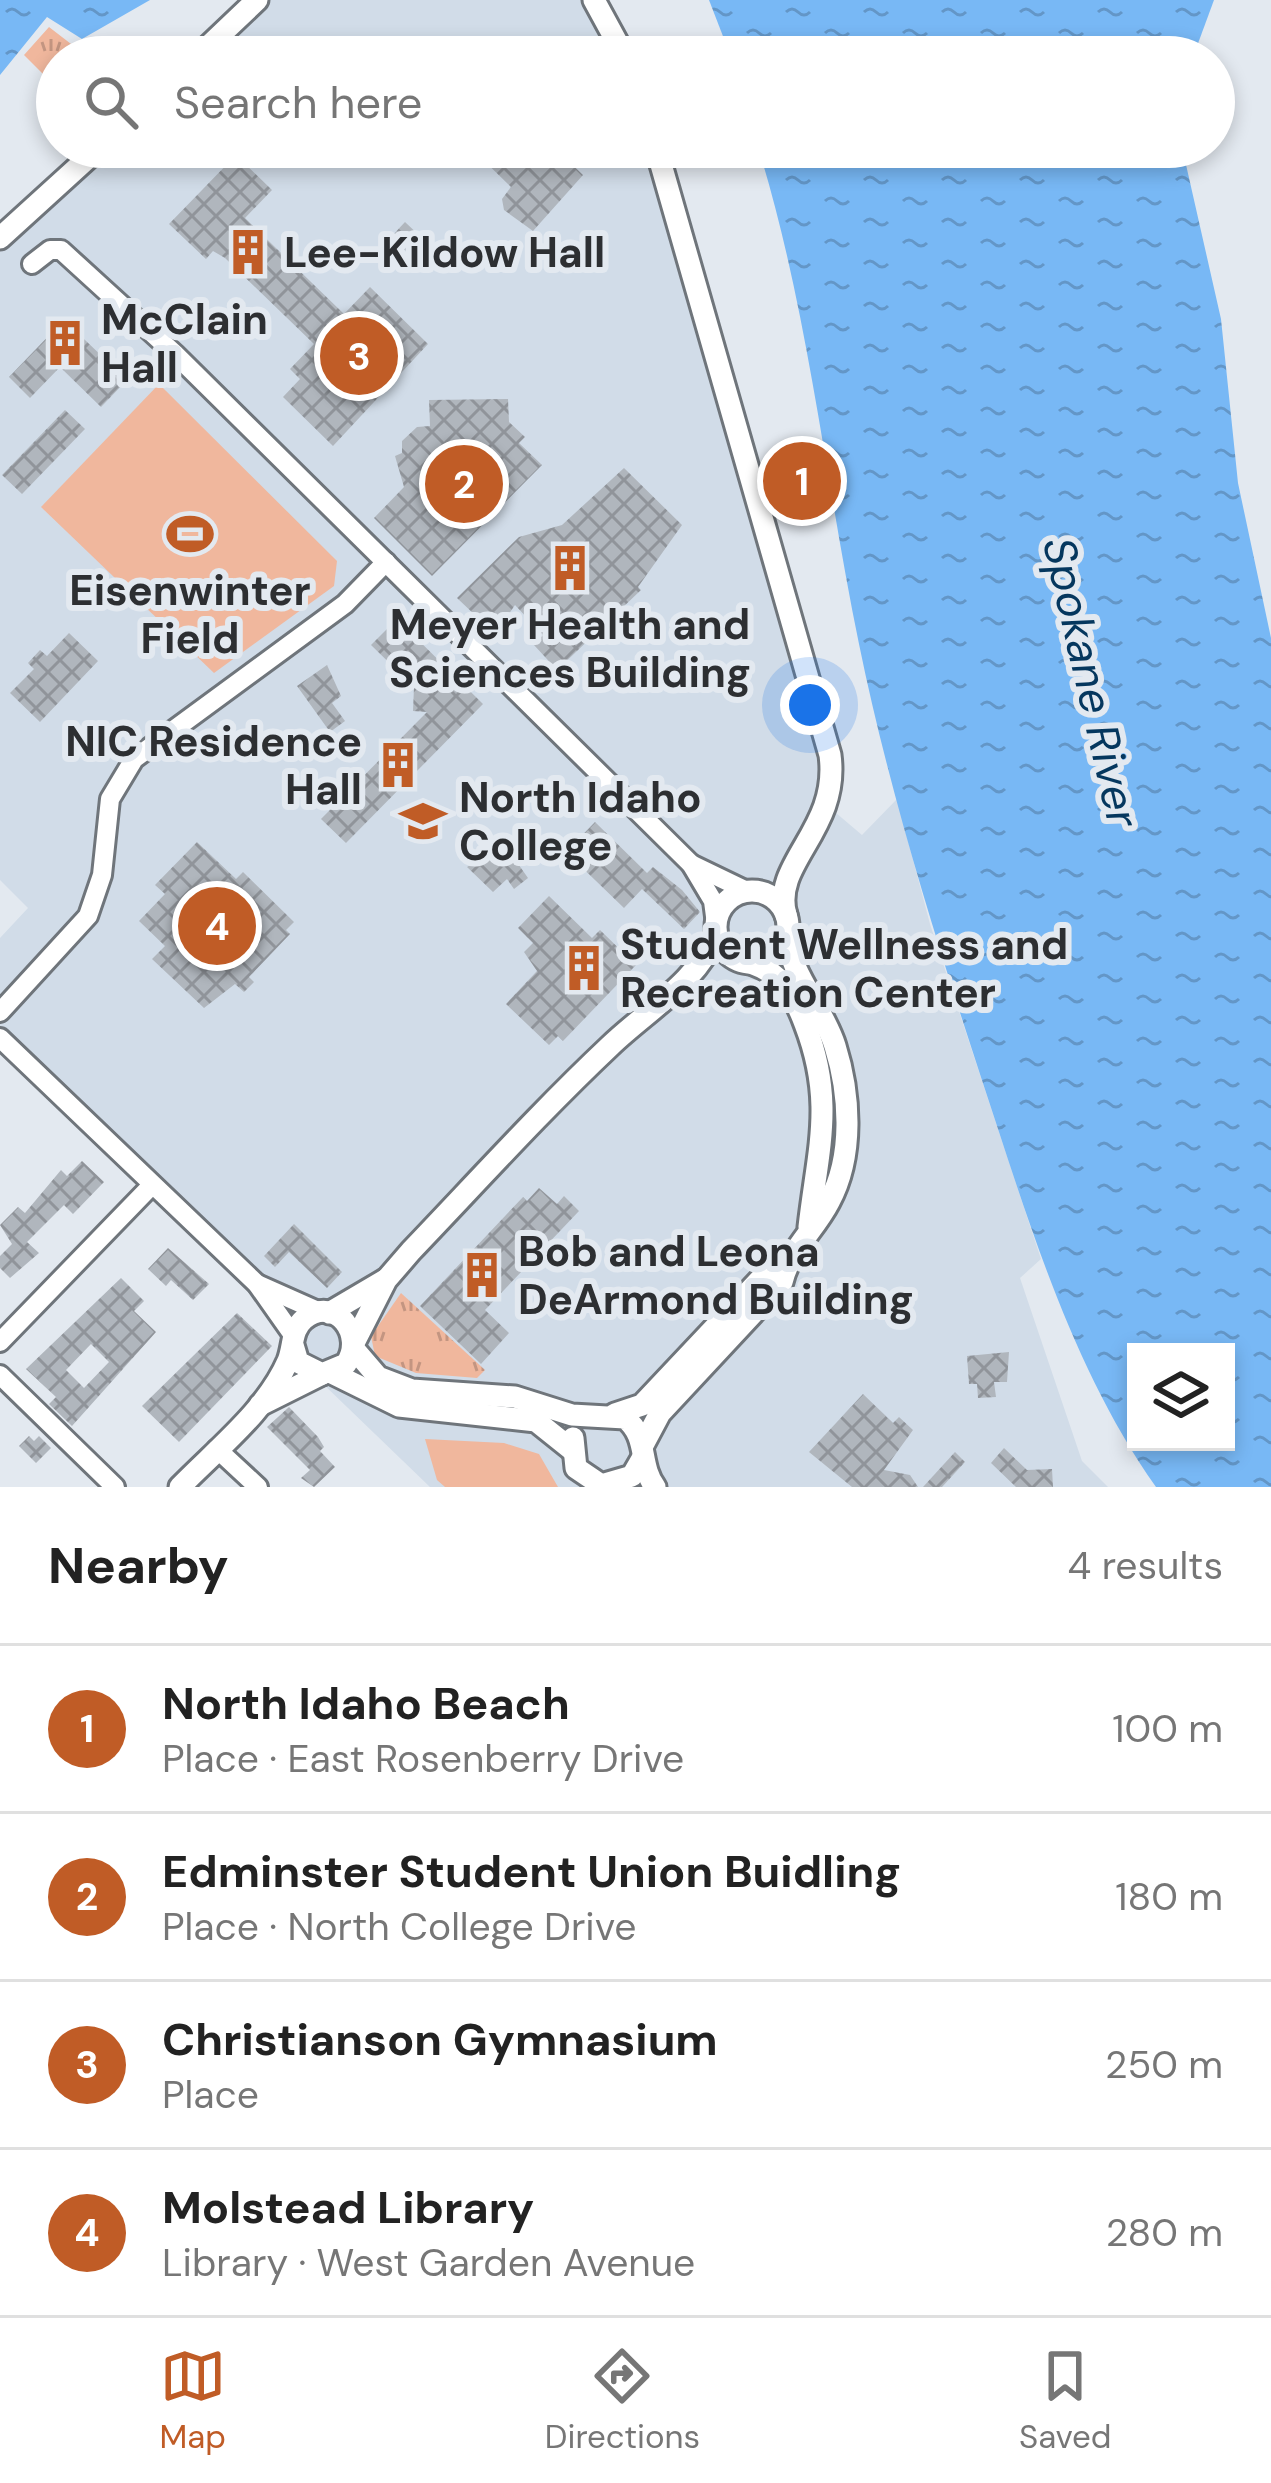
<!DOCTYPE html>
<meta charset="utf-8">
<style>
:root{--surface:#fff;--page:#f6f6f6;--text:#222;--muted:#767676;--line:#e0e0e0;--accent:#c05c26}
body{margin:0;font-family:"DM Sans",sans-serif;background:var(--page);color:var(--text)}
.controls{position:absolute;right:36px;bottom:36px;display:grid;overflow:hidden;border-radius:0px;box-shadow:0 6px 18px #0003}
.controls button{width:108px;height:108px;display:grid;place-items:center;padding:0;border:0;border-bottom:3px solid var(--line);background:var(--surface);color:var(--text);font:60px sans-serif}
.you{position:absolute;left:810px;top:705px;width:42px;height:42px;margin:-30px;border:9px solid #fff;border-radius:50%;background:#1a73e8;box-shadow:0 0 0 18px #1a73e833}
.badge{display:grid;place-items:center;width:78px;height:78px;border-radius:50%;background:var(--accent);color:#fff;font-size:39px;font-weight:700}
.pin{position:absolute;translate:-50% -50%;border:6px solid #fff;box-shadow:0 3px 12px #0006}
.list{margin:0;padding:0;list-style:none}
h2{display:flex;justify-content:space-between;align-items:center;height:156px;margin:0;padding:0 48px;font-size:51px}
h2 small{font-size:39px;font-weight:400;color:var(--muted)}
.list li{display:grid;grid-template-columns:78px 1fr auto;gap:36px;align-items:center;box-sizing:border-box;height:168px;padding:0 48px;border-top:3px solid var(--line)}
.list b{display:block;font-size:45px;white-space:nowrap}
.list p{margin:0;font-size:39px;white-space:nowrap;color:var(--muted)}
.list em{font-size:39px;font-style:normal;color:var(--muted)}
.icon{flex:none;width:66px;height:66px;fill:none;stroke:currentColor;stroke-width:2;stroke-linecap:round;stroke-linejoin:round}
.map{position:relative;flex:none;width:1271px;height:1487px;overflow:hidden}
.search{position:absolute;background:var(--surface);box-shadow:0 6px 18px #0003;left:36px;right:36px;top:36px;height:132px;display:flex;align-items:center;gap:30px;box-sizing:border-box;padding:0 42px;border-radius:66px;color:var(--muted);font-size:45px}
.sheet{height:828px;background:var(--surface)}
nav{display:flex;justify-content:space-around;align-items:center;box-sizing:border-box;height:168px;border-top:3px solid var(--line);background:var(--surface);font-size:33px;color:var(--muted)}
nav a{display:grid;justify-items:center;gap:6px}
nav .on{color:var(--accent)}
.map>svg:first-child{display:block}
.built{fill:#d1dce8}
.grass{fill:url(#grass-tufts)}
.garden{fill:#f0b79d}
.water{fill:url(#water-ripples);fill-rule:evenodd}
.building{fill:url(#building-cross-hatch);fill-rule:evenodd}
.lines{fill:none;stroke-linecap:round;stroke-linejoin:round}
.minor-casing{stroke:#6f757b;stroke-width:24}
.tertiary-casing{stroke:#6f757b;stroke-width:27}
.minor{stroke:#fff;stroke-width:18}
.tertiary{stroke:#fff;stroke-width:21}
.labels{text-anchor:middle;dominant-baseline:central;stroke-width:12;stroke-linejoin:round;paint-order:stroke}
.poi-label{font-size:42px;font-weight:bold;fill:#2d2f32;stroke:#e3e9f0;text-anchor:start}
.water-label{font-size:45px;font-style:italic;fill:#05375e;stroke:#e3e9f0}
</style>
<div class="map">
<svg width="1271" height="1487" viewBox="0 0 1271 1487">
<defs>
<pattern id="grass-tufts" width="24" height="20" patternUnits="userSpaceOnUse" patternTransform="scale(3)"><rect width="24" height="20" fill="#f0b79d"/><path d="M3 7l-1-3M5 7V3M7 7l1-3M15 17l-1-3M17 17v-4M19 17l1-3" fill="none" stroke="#c39581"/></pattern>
<pattern id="water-ripples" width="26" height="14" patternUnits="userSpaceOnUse" patternTransform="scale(3)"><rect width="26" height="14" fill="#78b8f5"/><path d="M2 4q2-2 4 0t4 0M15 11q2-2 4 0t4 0" fill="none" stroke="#6396c7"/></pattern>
<pattern id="building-cross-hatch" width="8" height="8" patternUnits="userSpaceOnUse" patternTransform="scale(3)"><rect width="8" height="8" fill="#b0b6bd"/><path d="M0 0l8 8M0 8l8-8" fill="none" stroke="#90949a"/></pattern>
</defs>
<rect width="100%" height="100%" fill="#e3e9f0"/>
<g class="built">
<path d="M257,0h337l31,57h-428z"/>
<path d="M100,147h556l174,608 -1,52 33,28 35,-36 33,125 111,335 -21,19 62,183 26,26h-678l-110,-106 -32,-59 -288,-284v-100l28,-30 -28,-28v-642z"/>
</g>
<g class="grass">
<path d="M49,27l39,30h-31v31l-33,-33z"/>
<path d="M401,1293l84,77 -8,8 -61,-5 -41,-17 -4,-20z"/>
</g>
<g class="garden">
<path d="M159,384l178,177 -3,25 -120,87 -173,-166z"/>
<path d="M425,1439l79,4 35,11 19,33h-113l-8,-7z"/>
</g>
<g class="water">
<path d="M0,0h150l-68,39 -35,-22 -47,58z"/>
<path d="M709,0h505l-21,57h-462z"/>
<path d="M758,147h424l39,172 17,164 33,155v849h-115c-75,-106 -117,-233 -157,-355 -53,-161 -106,-322 -140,-488 -34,-165 -51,-336 -101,-497zM1226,1352v90h-90v-90z"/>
</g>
<g class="building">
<path d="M470,147h53l13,13 18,-13 29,28 -50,56 -29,-21 -2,-11 9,-12z"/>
<path d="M236,155l36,35 -27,28 99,96 26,-27 58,57 -95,102 -50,-49 17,-18 -10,-10 24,-25 -89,-86 -12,-7 -7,8 -37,-35z"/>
<path d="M405,222l33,31 -15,14 -32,-30z"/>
<path d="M64,320l63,60 -26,27 -41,-40 -30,31 -21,-21z"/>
<path d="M508,399l1,23 16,15 -6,6 23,22 -110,111 -58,-58 30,-31 -9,-31 7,-3v-12l15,-14 13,-1 -1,-26z"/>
<path d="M65,410l20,19 -63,65 -20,-19z"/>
<path d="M624,468l58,57 -44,62 3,3 -84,80 -23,-25 9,-10 -28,-30 -20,29 -38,-36 62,-61 43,-12z"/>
<path d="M397,619l86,85 -137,139 -25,-24 106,-107 -14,-1 1,-24 -43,-42z"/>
<path d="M69,633l29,28 -58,61 -30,-29 24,-24 -6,-6 12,-13 7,6z"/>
<path d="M327,665l14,31 -9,7 13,18 -15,11 -33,-46z"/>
<path d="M595,822l52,51 6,-6 29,23 18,22 -16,17 -42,-40 -18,19 -58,-56z"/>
<path d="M511,839l10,15 -7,4 14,20 -14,11 -7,-10 -14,13 -26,-25z"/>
<path d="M197,842l39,37 7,-7 51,50 -8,8 4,4 -41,43 5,5 -10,10 -9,-8 -31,24 -52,-49 13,-13 -26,-25 26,-27 -10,-9z"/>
<path d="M549,896l43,42 8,-8 36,35 -73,76 -5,-5 -9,9 -43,-41 31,-33 -13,-19 9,-9 -15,-15z"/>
<path d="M82,1161l22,21 -31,32 -9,-9 -37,37 12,11 -29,25 -10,-10v-12l12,-12 -12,-19 18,-18 7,6 36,-43 6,6z"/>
<path d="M539,1188l18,16 7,-8 15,15 -94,99 24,23 -28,31 -61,-58 103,-109 4,4z"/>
<path d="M294,1224l48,48 -15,16 -38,-36 -14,15 -11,-11z"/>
<path d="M168,1248l41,36 -16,16 -22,-20 -5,6 -18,-17z"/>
<path d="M121,1278l23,23 -10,10 22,21 -84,94 -23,-22 7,-7 -30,-28zM91,1344l18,18 -25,26 -18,-18z"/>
<path d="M237,1313l35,33 -93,96 -37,-36z"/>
<path d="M1009,1352l-2,30h-13l2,15 -18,1 -1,-14h-8l-2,-28z"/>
<path d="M863,1394l30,29 6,-6 14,13 -29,40 26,5 8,12h-66l-43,-35z"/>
<path d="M289,1407l29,30 6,10 -4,4 15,16 -21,20 -13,-9 9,-8 -43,-43z"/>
<path d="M29,1436l5,5 5,-5 12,12 -15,15 -17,-17z"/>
<path d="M1004,1448l23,22 25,-1 1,18h-37l-25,-24z"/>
<path d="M955,1452l10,10 -23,25h-19z"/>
</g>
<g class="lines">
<defs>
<g id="minor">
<path d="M32,264l18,-14h11l114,104 516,510 22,37 3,23"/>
<path d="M691,864l56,27"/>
<path d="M0,1012l88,-96 14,-41 8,-76 24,-40 211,-155 41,-42"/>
<path d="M0,1038l257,246 36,51"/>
<path d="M257,1284l63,28"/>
<path d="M0,1342l152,-157"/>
<path d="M0,1375l115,112"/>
<path d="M217,1449l41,38"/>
</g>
<g id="tertiary">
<path d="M594,0l31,57"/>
<path d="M197,57l60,-57"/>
<path d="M656,147l174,608c10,75 -59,108 -44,160"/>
<path d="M0,238l100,-91"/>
<circle cx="752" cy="927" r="36"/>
<path d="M751,963c31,11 43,31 54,61 30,78 13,124 4,203"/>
<path d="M329,1313l56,-33"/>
<path d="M355,1341l31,-61 25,-29c66,-69 130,-140 199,-205 35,-34 89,-65 106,-112"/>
<path d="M354,1349l24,28 34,13 103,7 57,18 53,3c24,19 13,46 30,69"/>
<path d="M332,1373l67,33 137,15 35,28"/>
<path d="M260,1405l62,-31"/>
<path d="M615,1414l27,-9 128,-136 17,-8"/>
<path d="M573,1438l3,30 25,17 31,-9 11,-19"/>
<path d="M643,1445l17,-32 122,-131c8,-33 32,-51 47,-80 25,-46 21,-108 6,-156 -11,-37 -46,-73 -48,-111"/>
<path d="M180,1487c37,-38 87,-77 108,-126 6,-15 3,-31 16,-42 32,-25 62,17 42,45l-24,10 -24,-12 -5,-17"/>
</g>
</defs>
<use href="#minor" class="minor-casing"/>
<use href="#tertiary" class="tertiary-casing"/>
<use href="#minor" class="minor"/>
<use href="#tertiary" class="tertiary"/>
</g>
<defs>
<symbol id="building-bare" viewBox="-9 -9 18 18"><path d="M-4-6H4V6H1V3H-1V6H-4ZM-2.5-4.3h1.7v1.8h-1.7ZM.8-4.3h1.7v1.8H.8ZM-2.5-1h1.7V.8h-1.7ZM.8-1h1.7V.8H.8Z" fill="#c05c26" stroke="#e3e9f0" stroke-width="2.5" paint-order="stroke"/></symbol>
<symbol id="stadium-bare" viewBox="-9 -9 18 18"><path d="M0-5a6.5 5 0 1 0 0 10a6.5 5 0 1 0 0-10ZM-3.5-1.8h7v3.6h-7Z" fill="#c05c26" stroke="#e3e9f0" stroke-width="2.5" paint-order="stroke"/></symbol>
<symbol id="university-bare" viewBox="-9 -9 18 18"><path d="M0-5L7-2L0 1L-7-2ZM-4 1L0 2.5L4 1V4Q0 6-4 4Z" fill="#c05c26" stroke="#e3e9f0" stroke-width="2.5" paint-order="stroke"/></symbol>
</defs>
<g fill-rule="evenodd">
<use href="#building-bare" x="215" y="219" width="66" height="66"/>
<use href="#building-bare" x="32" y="310" width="66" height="66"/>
<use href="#stadium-bare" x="157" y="501" width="66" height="66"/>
<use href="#building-bare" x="537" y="535" width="66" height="66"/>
<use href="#building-bare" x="365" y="732" width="66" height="66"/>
<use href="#university-bare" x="390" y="788" width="66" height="66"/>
<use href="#building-bare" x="551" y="935" width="66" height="66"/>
<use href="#building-bare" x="449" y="1242" width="66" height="66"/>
</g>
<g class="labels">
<g class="poi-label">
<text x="284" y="252">Lee-Kildow Hall</text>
<text x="101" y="319">McClain<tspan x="101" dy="48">Hall</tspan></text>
<text x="190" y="590" text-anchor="middle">Eisenwinter<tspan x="190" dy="48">Field</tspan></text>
<text x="570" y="624" text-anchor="middle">Meyer Health and<tspan x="570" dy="48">Sciences Building</tspan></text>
<text x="362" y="741" text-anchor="end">NIC Residence<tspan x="362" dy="48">Hall</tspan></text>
<text x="459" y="797">North Idaho<tspan x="459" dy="48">College</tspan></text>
<text x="620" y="944">Student Wellness and<tspan x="620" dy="48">Recreation Center</tspan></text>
<text x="518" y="1251">Bob and Leona<tspan x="518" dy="48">DeArmond Building</tspan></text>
</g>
<g class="water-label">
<text transform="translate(1091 682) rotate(77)">Spokane River</text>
</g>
</g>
</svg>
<div class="controls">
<button><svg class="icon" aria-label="layers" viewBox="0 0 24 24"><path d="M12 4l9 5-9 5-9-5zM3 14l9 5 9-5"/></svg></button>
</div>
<div class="you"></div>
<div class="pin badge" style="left:802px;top:481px">1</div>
<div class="pin badge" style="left:464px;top:484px">2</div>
<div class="pin badge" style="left:359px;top:356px">3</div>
<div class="pin badge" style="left:217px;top:926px">4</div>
<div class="search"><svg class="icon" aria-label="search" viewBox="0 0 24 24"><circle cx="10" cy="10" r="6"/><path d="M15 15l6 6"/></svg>Search here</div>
</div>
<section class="sheet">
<h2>Nearby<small>4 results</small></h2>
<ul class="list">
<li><span class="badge">1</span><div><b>North Idaho Beach</b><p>Place · East Rosenberry Drive</p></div><em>100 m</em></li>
<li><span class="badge">2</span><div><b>Edminster Student Union Buidling</b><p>Place · North College Drive</p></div><em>180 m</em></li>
<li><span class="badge">3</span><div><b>Christianson Gymnasium</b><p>Place</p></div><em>250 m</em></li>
<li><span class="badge">4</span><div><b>Molstead Library</b><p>Library · West Garden Avenue</p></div><em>280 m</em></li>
</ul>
</section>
<nav>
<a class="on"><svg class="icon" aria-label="map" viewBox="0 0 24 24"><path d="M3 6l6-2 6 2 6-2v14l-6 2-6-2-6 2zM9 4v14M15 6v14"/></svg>Map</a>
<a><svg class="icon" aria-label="directions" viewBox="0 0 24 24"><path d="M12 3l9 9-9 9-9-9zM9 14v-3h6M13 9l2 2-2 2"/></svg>Directions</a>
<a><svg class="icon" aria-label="saved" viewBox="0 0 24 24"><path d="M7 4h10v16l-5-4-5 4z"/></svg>Saved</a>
</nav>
